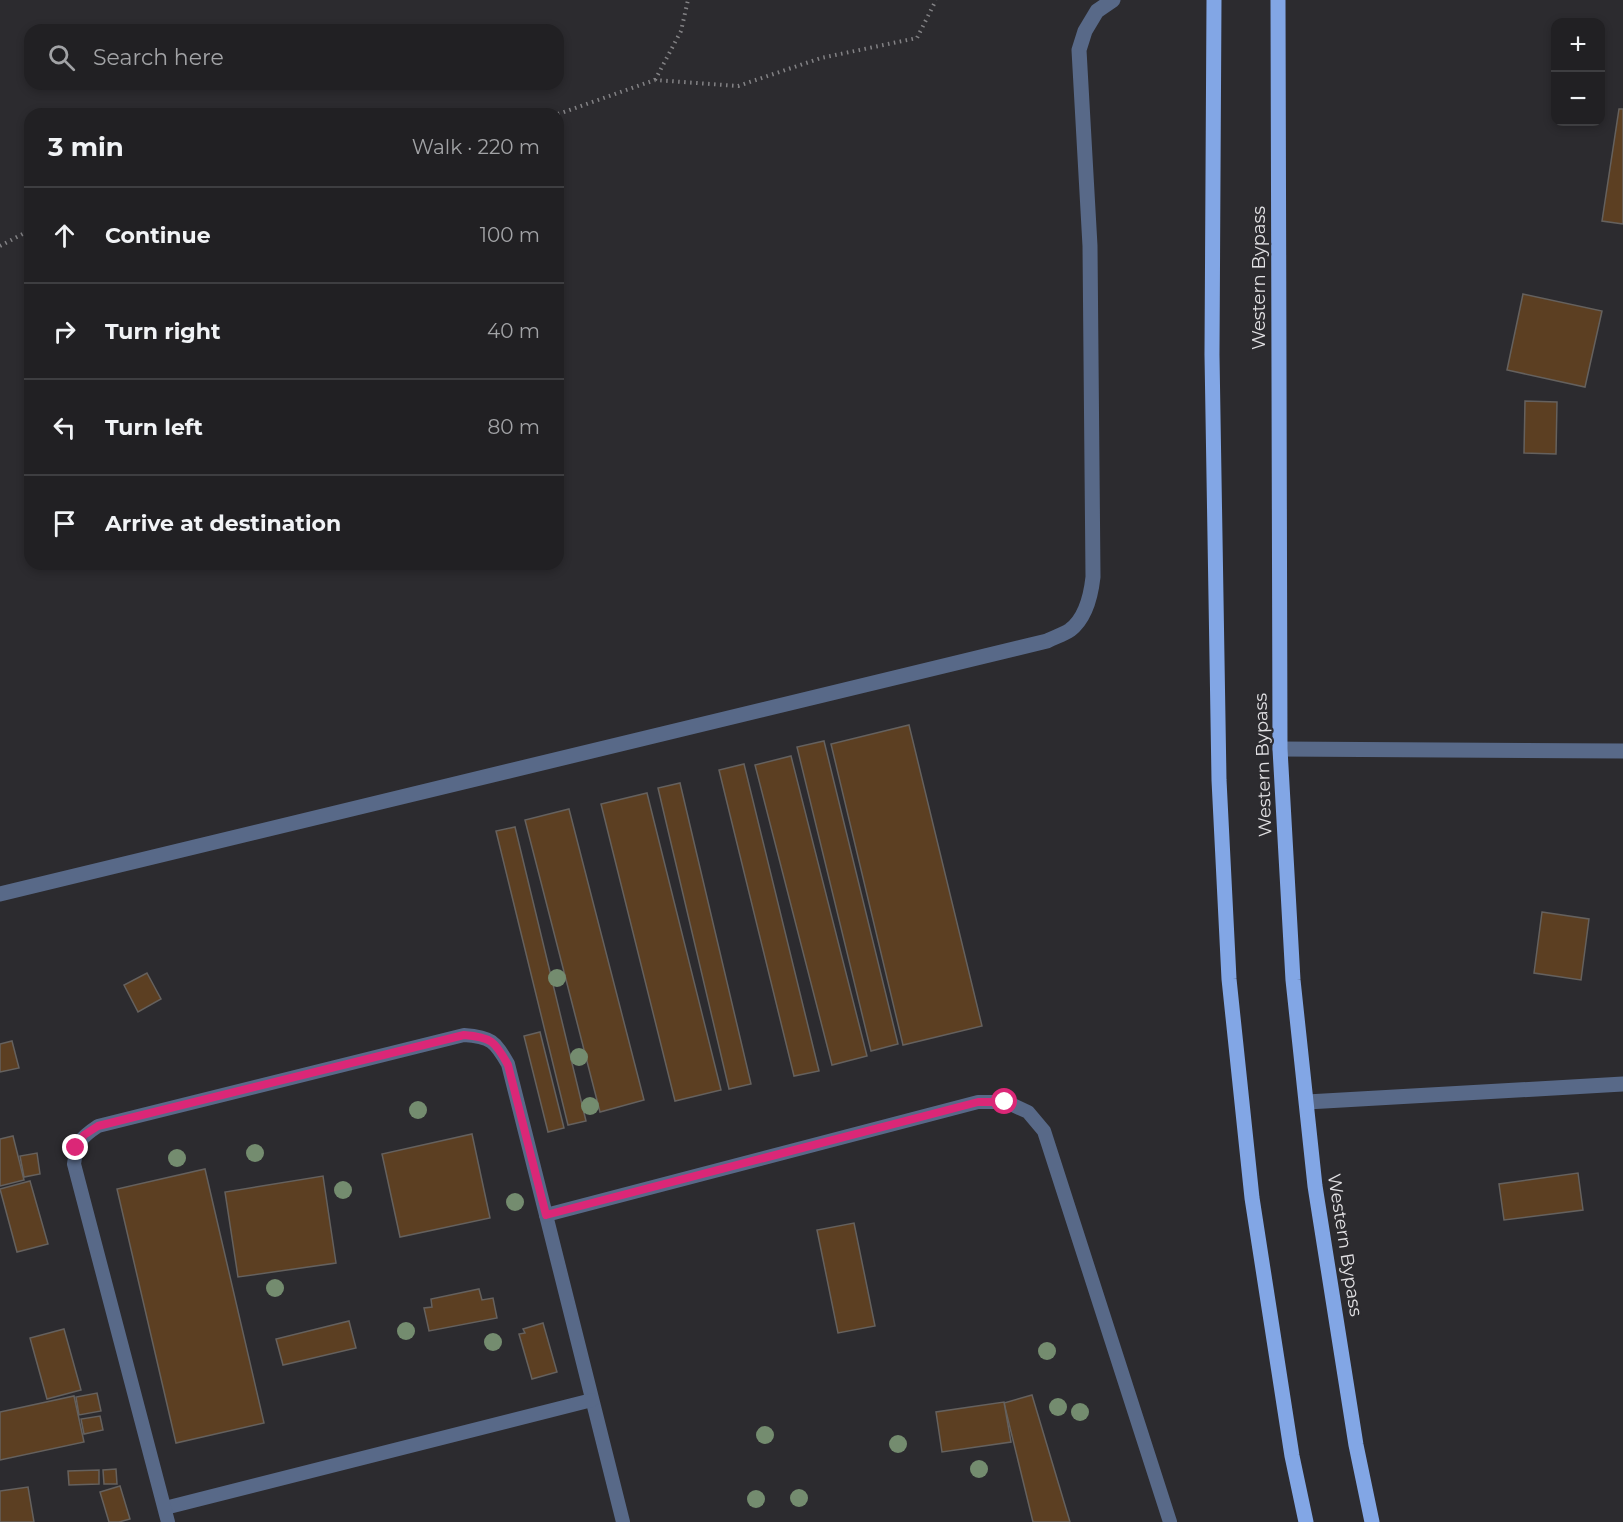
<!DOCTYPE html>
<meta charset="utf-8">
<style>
:root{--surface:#212023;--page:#29282b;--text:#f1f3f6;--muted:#a2a3a6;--line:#3e3e41}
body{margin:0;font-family:Montserrat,sans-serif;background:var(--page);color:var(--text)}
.controls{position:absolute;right:18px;top:18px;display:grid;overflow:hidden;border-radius:12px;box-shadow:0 3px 9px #0003}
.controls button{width:54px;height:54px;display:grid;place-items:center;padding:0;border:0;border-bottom:2px solid var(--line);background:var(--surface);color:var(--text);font:30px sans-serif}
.stop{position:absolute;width:18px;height:18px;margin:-14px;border:4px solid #db2777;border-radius:50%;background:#fff}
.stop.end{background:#db2777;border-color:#fff;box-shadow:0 2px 6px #0008}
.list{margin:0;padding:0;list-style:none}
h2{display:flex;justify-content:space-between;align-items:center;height:78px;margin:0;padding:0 24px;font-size:26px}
h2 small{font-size:20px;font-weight:400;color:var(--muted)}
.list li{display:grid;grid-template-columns:39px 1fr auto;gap:18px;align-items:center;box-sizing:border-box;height:96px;padding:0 24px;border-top:2px solid var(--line)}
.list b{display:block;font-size:22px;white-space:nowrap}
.list em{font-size:20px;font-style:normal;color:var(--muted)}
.icon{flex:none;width:33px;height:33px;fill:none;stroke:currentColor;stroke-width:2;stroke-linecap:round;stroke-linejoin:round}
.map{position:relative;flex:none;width:1623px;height:1522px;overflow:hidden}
.search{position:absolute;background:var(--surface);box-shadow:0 3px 9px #0003;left:24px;top:24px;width:540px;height:66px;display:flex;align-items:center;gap:15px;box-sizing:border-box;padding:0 21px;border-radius:18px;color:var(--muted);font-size:22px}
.panel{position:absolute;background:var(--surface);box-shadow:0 3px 9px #0003;left:24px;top:108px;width:540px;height:462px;border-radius:18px}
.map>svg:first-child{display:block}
.building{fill:#5c3f22;stroke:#65615e;stroke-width:1.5}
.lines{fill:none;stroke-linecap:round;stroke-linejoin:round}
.path{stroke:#838285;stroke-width:4;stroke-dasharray:1.5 4.5;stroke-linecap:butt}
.lane{stroke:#586988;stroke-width:14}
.street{stroke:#586988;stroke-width:15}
.primary{stroke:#82a6e5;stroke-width:15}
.tree{fill:#748c6f}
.route{stroke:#db2777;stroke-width:8}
.labels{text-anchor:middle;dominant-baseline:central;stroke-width:4.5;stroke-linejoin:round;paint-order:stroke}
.street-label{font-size:18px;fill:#e2e1e4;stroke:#2c2b2f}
</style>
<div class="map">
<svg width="1623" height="1522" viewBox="0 0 1623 1522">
<rect width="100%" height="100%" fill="#2c2b2f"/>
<g class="building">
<path d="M1619,109h4v115l-21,-3z"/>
<path d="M1523,294l79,17 -17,76 -78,-17z"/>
<path d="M1525,401l32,1 -1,52 -32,-1z"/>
<path d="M909,725l73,301 -79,19 -72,-301z"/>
<path d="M824,741l74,303 -27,7 -74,-304z"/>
<path d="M791,756l76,300 -35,9 -77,-300z"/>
<path d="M744,764l75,307 -25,5 -75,-306z"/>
<path d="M680,783l71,301 -22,5 -71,-301z"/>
<path d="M647,793l74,297 -46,11 -74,-297z"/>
<path d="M569,809l75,291 -44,12 -75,-292z"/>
<path d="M515,827l71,294 -18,4 -72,-294z"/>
<path d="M1542,912l47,7 -8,61 -47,-7z"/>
<path d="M147,973l14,26 -23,13 -14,-27z"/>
<path d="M540,1032l24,96 -16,4 -24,-96z"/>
<path d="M12,1041l7,27 -19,4v-28z"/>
<path d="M472,1134l18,84 -90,19 -18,-83z"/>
<path d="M13,1136l11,44 -24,6v-47z"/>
<path d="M37,1153l3,21 -16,3 -4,-21z"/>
<path d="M205,1169l59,254 -88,20 -59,-254z"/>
<path d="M1578,1173l5,37 -79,10 -5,-36z"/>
<path d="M323,1176l13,87 -98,14 -13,-85z"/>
<path d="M30,1181l18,63 -31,8 -17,-63z"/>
<path d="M854,1223l21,103 -37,7 -21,-103z"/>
<path d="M479,1289l3,11 11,-2 4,20 -68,13 -5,-23 8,-1 -1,-8z"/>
<path d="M349,1321l7,27 -73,17 -7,-26z"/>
<path d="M543,1323l14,49 -25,7 -13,-45 6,-1 -2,-4z"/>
<path d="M64,1329l17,61 -34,9 -17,-61z"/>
<path d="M97,1393l4,18 -22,4 -3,-18z"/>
<path d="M1032,1395l38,127h-37l-29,-119z"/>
<path d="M74,1396l10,46 -84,18v-48z"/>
<path d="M1004,1402l7,40 -69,10 -6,-40z"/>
<path d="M100,1416l3,14 -19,4 -3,-15z"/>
<path d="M116,1469l1,15h-13l-1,-14z"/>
<path d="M99,1470v14l-30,1 -1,-14z"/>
<path d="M120,1486l10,33 -11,3h-10l-9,-30z"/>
<path d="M28,1487l6,35h-34v-31z"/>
</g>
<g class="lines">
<g class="path">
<path d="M655,80l26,-49 7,-31"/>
<path d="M558,114l97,-34 83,6 83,-28 96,-20 19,-38"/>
<path d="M0,246l30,-16"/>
</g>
<g class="lane">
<path d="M546,1215l77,307"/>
<path d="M165,1508l427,-108"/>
<path d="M168,1522l-94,-358c3,-22 6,-26 24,-38l366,-91c27,2 31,6 44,29l38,151 432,-113h28l22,10 16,19 126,391"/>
</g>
<g class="street">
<path d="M1280,749l343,2"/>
<path d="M0,894l1047,-253c7,-4 16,-6 23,-11 16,-12 21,-35 23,-53l-3,-331 -11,-196 6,-19 12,-20 16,-11"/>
<path d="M1307,1102l316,-18"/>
</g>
<g class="primary">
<path d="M1214,0l-2,355 7,425 10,199 23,219 40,258 14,66"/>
<path d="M1278,0l2,749 13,231 22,206 41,259 16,77"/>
</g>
</g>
<g class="tree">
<circle cx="557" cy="978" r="9"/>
<circle cx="579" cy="1057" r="9"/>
<circle cx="590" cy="1106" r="9"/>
<circle cx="418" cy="1110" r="9"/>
<circle cx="255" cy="1153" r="9"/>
<circle cx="177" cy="1158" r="9"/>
<circle cx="343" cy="1190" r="9"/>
<circle cx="515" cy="1202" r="9"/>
<circle cx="275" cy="1288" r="9"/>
<circle cx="406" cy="1331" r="9"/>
<circle cx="493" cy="1342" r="9"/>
<circle cx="1047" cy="1351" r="9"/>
<circle cx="1058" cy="1407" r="9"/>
<circle cx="1080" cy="1412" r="9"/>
<circle cx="765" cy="1435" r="9"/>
<circle cx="898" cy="1444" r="9"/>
<circle cx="979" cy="1469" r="9"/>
<circle cx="799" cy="1498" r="9"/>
<circle cx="756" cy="1499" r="9"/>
</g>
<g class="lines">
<path class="route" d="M76,1148l8,-13 14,-9 366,-91c27,2 31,6 44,30l38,150 432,-113h27"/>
</g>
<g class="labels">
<g class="street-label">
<text transform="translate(1259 278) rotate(-90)">Western Bypass</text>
<text transform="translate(1263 765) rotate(-92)">Western Bypass</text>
<text transform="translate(1345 1245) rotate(81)">Western Bypass</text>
</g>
</g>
</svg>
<div class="controls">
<button>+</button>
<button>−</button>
</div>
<div class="stop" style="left:1005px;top:1102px"></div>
<div class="stop end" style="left:76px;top:1148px"></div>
<div class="search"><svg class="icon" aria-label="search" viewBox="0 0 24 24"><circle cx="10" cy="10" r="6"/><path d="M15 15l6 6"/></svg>Search here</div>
<section class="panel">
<h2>3 min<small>Walk · 220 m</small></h2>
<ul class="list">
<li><svg class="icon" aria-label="ahead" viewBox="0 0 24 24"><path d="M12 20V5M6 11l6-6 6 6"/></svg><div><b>Continue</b></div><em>100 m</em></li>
<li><svg class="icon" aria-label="right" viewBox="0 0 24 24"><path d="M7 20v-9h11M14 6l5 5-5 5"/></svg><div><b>Turn right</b></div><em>40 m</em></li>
<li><svg class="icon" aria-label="left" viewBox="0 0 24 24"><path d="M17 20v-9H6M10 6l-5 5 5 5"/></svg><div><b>Turn left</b></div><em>80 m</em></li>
<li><svg class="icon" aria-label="arrive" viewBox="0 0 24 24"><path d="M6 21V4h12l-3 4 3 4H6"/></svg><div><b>Arrive at destination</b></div></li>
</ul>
</section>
</div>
